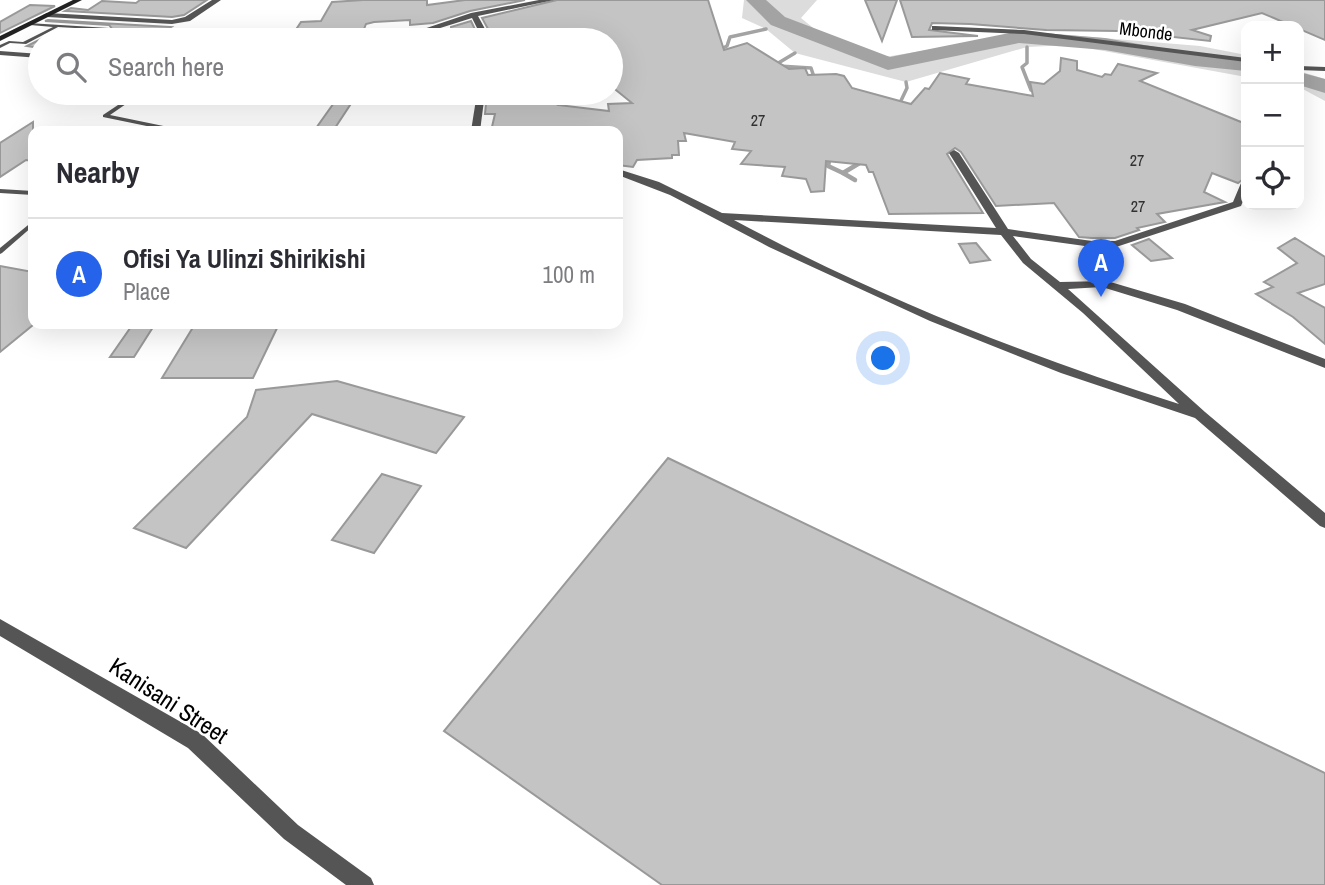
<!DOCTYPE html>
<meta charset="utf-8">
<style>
:root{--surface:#fff;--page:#f2f2f3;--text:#2b2b33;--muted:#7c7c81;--line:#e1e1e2;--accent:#2563eb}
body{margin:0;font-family:"Archivo Narrow",sans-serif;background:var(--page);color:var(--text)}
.controls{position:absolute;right:21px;top:21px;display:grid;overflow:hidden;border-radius:14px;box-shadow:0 7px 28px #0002}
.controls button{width:63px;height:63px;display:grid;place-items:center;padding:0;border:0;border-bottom:2px solid var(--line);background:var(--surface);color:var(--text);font:35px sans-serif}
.you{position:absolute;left:884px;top:359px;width:24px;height:24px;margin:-18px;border:5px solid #fff;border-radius:50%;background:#1a73e8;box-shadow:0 0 0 10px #1a73e833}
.badge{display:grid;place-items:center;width:46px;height:46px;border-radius:50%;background:var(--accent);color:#fff;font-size:23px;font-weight:700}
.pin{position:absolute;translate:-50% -58px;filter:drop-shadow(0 2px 4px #0008)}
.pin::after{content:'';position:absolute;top:37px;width:24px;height:21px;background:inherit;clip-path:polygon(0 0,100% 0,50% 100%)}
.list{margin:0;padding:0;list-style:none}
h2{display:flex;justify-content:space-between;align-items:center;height:91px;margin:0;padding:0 28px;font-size:30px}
h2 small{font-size:23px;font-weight:400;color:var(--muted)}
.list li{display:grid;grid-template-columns:46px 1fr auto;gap:21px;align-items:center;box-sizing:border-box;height:112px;padding:0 28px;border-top:2px solid var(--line)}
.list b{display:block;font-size:26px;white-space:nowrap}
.list p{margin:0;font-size:23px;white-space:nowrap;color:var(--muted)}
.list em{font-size:23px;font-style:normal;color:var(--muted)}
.icon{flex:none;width:38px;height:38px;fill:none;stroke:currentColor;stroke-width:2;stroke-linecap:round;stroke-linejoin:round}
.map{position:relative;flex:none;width:1325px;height:885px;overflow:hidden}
.search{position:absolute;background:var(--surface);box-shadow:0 7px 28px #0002;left:28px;top:28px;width:595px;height:77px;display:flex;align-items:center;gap:18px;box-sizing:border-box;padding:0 24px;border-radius:38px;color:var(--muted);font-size:26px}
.panel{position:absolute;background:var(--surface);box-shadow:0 7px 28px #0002;left:28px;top:126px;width:595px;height:203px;border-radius:14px}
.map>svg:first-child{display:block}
.green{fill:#dcdcdc}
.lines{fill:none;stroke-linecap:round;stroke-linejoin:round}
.stream-far1{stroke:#a3a3a3;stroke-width:3.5}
.stream{stroke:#a3a3a3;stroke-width:4.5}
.river{fill:#a3a3a3;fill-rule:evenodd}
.building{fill:#c4c4c4;stroke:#999;stroke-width:2}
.service{fill:#555;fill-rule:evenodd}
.minor{fill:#555;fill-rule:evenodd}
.secondary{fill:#222;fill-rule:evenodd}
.labels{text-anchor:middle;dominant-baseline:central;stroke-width:5;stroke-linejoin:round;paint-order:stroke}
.far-number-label{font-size:16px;fill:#313131}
.far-street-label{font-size:18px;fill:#000;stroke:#fff}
.near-street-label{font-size:24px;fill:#000;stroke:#fff}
</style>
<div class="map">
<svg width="1325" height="885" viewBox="0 0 1325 885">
<rect width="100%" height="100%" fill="#fff"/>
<g class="green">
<path d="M744,0h73l-16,18 27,22 57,17 115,-19 67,-3 133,11 46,9v22l-175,-32 -44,2 -121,35 -111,-29 -29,-24 -24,-11z"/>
<path d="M1299,71l26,8v22l-26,-14z"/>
</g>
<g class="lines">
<g class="stream-far1">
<path d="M1027,47v16l-5,4 9,23 6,2"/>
<path d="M717,51l10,-5 3,-9 36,-8"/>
<path d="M775,65l20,-12"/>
<path d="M779,66l32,2 4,12"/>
<path d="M897,109l10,-21 -1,-6"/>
</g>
<g class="stream">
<path d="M830,155l-2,11 15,7"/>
<path d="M855,180l-12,-7 20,-12"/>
</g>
<g class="river">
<path d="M746,0h20l19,17 105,40 129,-26 86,7 90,16 51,5v12l-51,-5 -90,-16 -86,-7 -131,27 -117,-45z"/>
<path d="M1299,72l26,7v14l-26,-8z"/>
</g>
</g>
<g class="building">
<path d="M140,0h67l-23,15 -12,2 -107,-6 6,-3 17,2 14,-9 34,2z"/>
<path d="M363,0h64v5l38,-5h60l-55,11 -37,12 -23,2v-5l-36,2 -8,2 -2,5 -21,1 -6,9 -48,1 12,-18 20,-1 11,-19z"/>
<path d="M557,0h151l16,50 23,-7 42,26 16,-1 3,7 28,-1 8,2 8,12 59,16 14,-16 4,1 11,-16 29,6 -3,5 67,12 -3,-14 14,2 16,-13 1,-13 16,3v9l25,7 3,-3 6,1 7,-11 39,9 -17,8 106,43v53l-8,6 -26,-10 -8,19 21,10 -68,12 8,8 -28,6 2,2 -24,8h-23l-13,-1 -25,-34 -58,3 -35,-54 -6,-4 -8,6 36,59 -94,1 -16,-42h-4l-3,-7 -40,-4 -2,30 -13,1 -5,-13 -24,-3 3,-9 -44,-3 10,-13 -19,-2 3,-7 -51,-9 2,8h-8l1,14h-7v3l-35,2 -4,7 -15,-2v-34h-71v-2l-56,2 4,-17h-10l2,-21h67v3l8,1 -4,8 51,6 -1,-7 24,-1 -21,-17v-46h-117l-12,-22z"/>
<path d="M865,0h32l-15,41z"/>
<path d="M900,0h425v40l-63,-27 -70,17 19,6 -1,5 -92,-10 -72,-1 -76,-6 -38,-1 -3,7 49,6 -66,1z"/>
<path d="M30,5l25,1 -55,27v-11z"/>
<path d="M48,20l123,7 -9,5 -41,-2 -19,10h-62v8l-13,-2 32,-16 50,3 4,-3 -4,-5 -64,-4z"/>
<path d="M471,21l9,19h-29v-13z"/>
<path d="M341,93h17l-25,38h-19z"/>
<path d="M33,122v39l-7,-1 -26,17v-34z"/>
<path d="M1295,238l30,19v27l-27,9 27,15v36l-32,-27 -37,-23 17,-7 -9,-5 33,-19 -19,-15z"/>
<path d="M1149,239l23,19 -21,3 -19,-16z"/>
<path d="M976,243l14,17 -20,3 -11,-19z"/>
<path d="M0,266l33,6v53l-33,27z"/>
<path d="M133,324h22l-21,33h-24z"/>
<path d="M195,324h84l-26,54h-91z"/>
<path d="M337,381l127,36 -28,36 -124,-39 -126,134 -52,-20 113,-111 9,-27z"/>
<path d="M668,458l657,315v112h-663l-218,-154z"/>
<path d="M382,474l39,12 -47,67 -42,-13z"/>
</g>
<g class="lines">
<g class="service">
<path d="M28,23l81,5 2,1 -2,1 -51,-3 -32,17 -16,-1 -10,5v-3l9,-4 14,1 30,-15 -23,-2h-2z"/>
<path d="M136,93h6l-32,22 68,14 3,2h-10l-68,-14v-2z"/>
<path d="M0,189l33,2v4l-33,-2z"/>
<path d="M33,221v5l-31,27 -2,1v-6z"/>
</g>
<g class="minor">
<path d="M212,0h9l-31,21 -18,3 -125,-7 -4,-2 4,-2 125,7 13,-3z"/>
<path d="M539,0h15l-76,16 13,24h-8l-11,-22 -70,22h-11l80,-27z"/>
<path d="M935,26l89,4 222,28v4l-222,-28 -92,-4v-4z"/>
<path d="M0,51l40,3v4l-40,-3z"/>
<path d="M1299,66l26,1v4l-26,-1z"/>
<path d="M477,93h8l-5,38h-9z"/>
<path d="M954,150l5,3 49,76 84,12h23l118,-39 8,-19 5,-3v14l-5,12 -125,41h-24l-79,-11 18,23 29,23 47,-1 78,23 140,55v9l-148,-58 -75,-23 -34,2 137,123 120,101v15l-5,-2 -125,-108 -134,-45 -131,-52 -161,-74 -99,-52 -52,-20v-6l41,13 63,31 274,15 -47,-75zM734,220l267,15 22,28 60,50 96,91c-152,-48 -304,-108 -445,-184z"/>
<path d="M0,619l202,115 96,91 73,53 3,7h-28l-62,-46 -96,-91 -188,-112z"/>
</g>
<path class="secondary" d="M73,0h9l-82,41v-5z"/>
</g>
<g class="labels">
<g class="far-number-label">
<text x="758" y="120">27</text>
<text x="1137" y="160">27</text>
<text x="1138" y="206">27</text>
</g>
<g class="far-street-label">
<text transform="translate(1146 31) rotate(7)">Mbonde</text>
</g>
<g class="near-street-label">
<text transform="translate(169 700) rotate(33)">Kanisani Street</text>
</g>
</g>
</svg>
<div class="controls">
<button>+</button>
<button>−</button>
<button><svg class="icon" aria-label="locate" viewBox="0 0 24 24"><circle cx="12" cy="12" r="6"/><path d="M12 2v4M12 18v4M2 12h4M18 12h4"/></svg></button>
</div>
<div class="you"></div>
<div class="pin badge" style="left:1101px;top:297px">A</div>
<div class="search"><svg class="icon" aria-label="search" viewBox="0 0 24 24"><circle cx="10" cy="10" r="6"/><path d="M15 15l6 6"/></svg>Search here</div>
<section class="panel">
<h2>Nearby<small></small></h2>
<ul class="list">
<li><span class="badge">A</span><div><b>Ofisi Ya Ulinzi Shirikishi</b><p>Place</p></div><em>100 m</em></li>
</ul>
</section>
</div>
